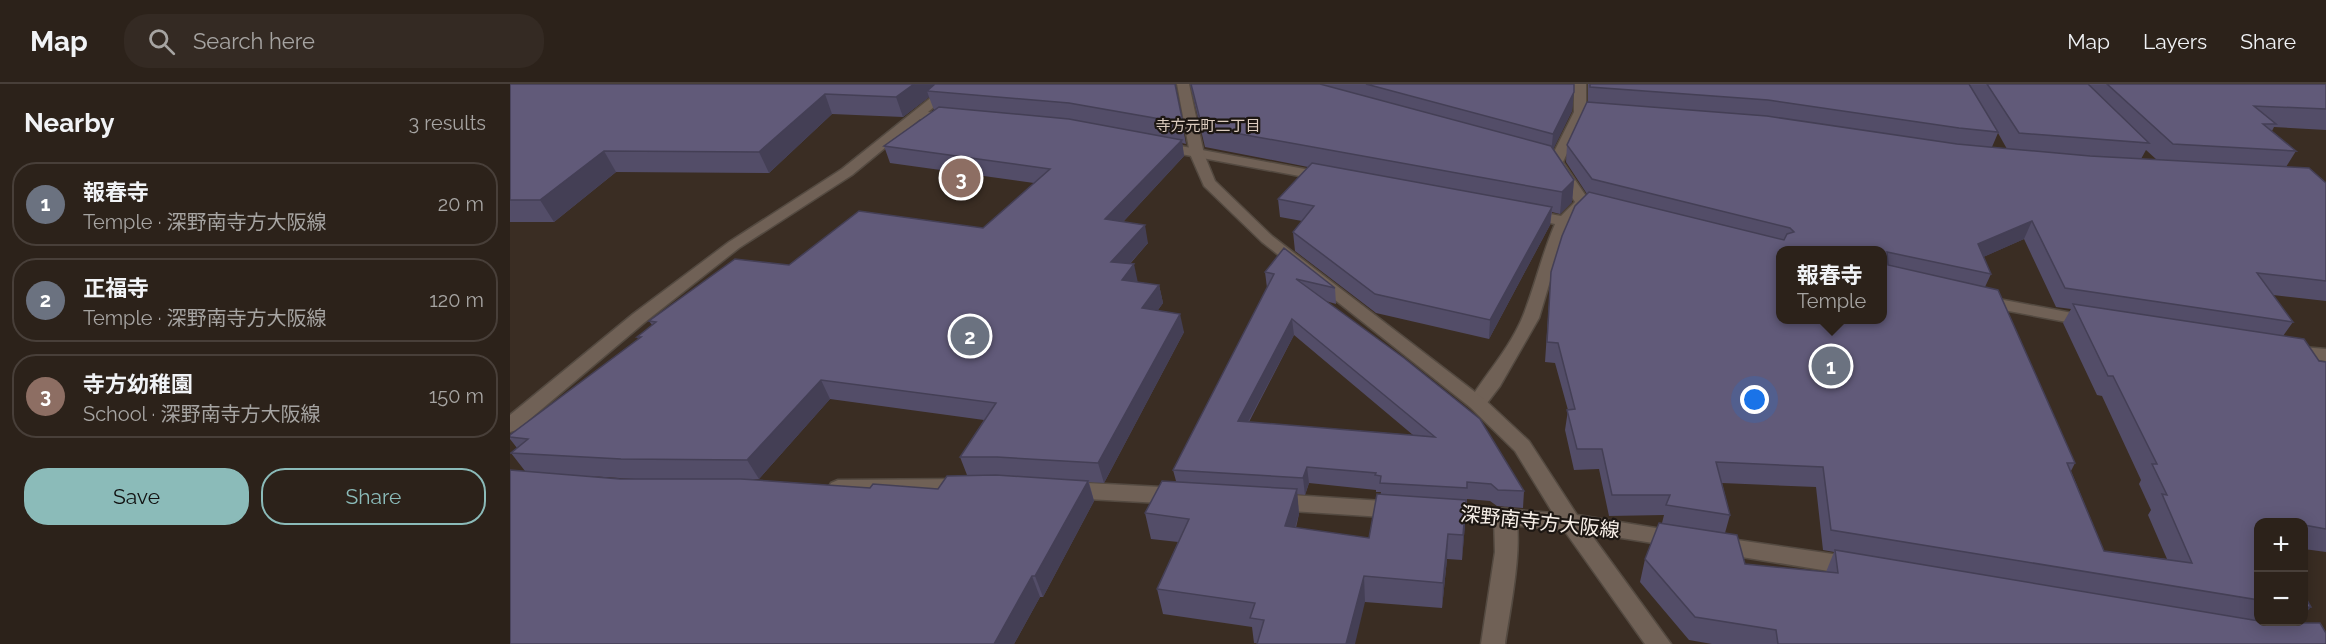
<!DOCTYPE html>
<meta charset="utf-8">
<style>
:root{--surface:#2c221a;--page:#342a23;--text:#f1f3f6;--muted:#a6a4a2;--line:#483f39;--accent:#8bbbb9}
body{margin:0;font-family:Raleway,"Noto Sans JP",sans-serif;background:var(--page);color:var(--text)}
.controls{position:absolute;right:18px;bottom:18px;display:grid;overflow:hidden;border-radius:12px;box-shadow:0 3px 15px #0003}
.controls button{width:54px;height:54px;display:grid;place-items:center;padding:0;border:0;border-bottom:2px solid var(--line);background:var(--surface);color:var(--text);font:30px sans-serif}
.you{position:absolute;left:1245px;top:316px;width:21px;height:21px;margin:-15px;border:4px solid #fff;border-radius:50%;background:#1a73e8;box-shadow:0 0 0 9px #1a73e833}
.badge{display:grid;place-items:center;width:39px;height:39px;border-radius:50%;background:var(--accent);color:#fff;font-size:20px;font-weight:700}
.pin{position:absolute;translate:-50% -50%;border:3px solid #fff;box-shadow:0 2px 6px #0006}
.popup{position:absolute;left:1266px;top:162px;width:111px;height:78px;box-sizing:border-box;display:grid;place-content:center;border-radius:12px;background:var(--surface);filter:drop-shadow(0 2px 4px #0005);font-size:20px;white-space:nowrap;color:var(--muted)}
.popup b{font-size:22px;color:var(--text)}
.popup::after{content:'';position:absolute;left:50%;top:100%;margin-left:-12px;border:12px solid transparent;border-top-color:var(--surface)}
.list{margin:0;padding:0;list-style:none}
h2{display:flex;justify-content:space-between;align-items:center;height:78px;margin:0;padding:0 24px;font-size:26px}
h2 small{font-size:20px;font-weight:400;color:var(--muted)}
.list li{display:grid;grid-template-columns:39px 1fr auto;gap:18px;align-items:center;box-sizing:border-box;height:84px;margin:0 12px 12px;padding:0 12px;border:2px solid var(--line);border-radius:24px}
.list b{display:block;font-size:22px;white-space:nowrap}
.list p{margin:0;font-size:20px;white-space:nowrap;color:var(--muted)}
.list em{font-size:20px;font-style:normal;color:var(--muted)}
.actions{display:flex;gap:12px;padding:18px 24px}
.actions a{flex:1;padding:14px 0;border:2px solid var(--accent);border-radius:24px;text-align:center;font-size:21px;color:var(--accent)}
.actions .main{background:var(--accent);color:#111}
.icon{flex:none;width:33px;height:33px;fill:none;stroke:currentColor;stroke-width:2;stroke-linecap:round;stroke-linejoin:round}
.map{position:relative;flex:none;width:1816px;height:560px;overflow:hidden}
header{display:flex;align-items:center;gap:36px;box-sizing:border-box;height:84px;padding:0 30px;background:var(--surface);border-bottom:2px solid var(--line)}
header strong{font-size:28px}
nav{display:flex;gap:33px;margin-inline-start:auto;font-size:21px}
.search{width:420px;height:54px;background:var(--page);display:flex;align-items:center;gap:15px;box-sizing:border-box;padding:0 21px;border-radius:24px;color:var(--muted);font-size:22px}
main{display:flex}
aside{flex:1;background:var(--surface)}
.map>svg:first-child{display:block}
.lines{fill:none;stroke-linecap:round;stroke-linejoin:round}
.street-casing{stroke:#544a41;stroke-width:3}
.secondary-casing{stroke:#544a41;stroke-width:3}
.street{fill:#706156;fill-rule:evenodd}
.secondary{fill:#706156;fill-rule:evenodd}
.wall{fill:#534d68;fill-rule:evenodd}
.shaded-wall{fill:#443f55}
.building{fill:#615a79;stroke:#443f55;stroke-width:1.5;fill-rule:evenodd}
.labels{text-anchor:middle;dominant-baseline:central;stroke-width:4.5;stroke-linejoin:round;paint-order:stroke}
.far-neighbourhood-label{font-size:15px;fill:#dcccbf;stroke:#1d1713}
.near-street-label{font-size:20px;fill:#f7efe8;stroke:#1d1713}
</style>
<header>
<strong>Map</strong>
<div class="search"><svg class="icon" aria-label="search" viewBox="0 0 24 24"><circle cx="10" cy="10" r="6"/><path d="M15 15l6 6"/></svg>Search here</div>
<nav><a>Map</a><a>Layers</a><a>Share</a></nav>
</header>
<main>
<aside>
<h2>Nearby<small>3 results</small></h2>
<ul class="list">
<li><span class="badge" style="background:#6b7280">1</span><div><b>報春寺</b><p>Temple · 深野南寺方大阪線</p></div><em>20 m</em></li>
<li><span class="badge" style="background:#6b7280">2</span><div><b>正福寺</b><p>Temple · 深野南寺方大阪線</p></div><em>120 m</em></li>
<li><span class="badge" style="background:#8d6e63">3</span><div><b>寺方幼稚園</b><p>School · 深野南寺方大阪線</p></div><em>150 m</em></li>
</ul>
<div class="actions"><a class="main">Save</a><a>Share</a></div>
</aside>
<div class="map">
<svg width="1816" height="560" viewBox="0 0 1816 560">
<rect width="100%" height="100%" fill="#3a2d23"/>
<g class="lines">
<defs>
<g id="street">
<path d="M438,0h13l-33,28 26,3 2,3 -2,3 -34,-2 -68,56 -113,73 -94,74 -128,108 -7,2v-17l123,-101 96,-72 113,-73z"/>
<path d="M1064,0h12v28l-23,50 27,40 -19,21 -13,31 -19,64 -39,68 -16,21 -7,2 -7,-2 -2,-4c17,-28 42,-55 55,-87 12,-30 19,-62 32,-92l-32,-7 -2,-3 7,-4 33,6 14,-14 -26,-40 25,-50z"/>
<path d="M649,58l167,31 7,4 -7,4 -172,-32 -2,-3z"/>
<path d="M1473,212l105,20 6,1 3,4 -3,4 -6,1 -111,-21 -2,-4z"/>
<path d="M1781,262l35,3v12l-41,-6 -3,-4 3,-4z"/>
<path d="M995,424l8,2c13,24 -4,105 -8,134h-24l14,-92 -1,-36 3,-6z"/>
</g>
<g id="secondary">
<path d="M667,0h12l15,70 11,27 57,55 212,163 45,42 48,74 109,18 3,6 -3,6 -8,2 -88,-14 81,111h-26l-81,-114 -132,-12 -3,-6 3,-6 8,-2 113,9 -38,-62 -45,-44 -208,-165 -58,-56 -14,-32z"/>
<path d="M454,395l7,2 3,5 -3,5 -7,2 -126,3 -7,-3 -3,-5 3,-5 7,-3z"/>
<path d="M559,398l110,6 7,3 3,5 -3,5 -7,3 -110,-6 -7,-3 -3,-5 3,-5z"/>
<path d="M766,410l122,8 7,2 4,6 -4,6 -7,2 -122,-8 -7,-3 -4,-5 4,-5z"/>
<path d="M1207,453l136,20 8,3 3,6 -3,6 -8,3 -136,-22 -8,-2 -3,-6 3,-6z"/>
</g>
</defs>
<use href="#street" class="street-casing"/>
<use href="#secondary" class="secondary-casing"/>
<use href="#street" class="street"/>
<use href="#secondary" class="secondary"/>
</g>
<g class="wall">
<path d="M0,0h665l11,60 -4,-1 2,13 -61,66 25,21 -18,21 7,18 22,3 4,18 -5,7 26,22 -80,151 -15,-1 5,19 -51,96h-3l-26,47h-504l15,-173 -14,-18 6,-5 -7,-9v-4l128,-96 -1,-2 15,-12 -3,-4 140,-56 194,-37 51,-45 -144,-20 -6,-17 50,-36 -5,-13 -26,20 -71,-3 -63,59 -153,-1 -62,50h-44zM320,315l154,21 -24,37 7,18 -29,14 -68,-1 -128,-9h17zM78,392l47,3h-15z"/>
<path d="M680,0h384l-2,27 -19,38 21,31 -2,22 -12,12 -8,-2 -2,13 -61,114 -113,-26 -81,-62 -2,-19 9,-11 -22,-4 -2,-18 30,-32 -103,-20z"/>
<path d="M1078,0h738v46l-52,-3 -2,4 24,20 -10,16 40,16v118l-53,-6 20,27 -10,14 36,25 7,1v190l-22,-3v-27h-45v99h39l-2,2 30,21h-614l-23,-4 -49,-58 5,-23 17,-36 2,-8 -55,1 -10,-47 -25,1 -9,-40 3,-20 -13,-47 -10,-1 6,-90 36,-78 -21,-32 1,-17 21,-43zM1488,49l9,16 -15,-2zM1636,66l11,10 -16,-1zM1514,155l32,68 15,2 -8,14 34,72 5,1 39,84 -2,4 12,26 -3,5 19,44 -63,-8 -33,-80 4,-8 -90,-176 6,-13 -8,-17zM1212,399l94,4 7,63 11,2 -8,20 -81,-8 -20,-31 5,-18z"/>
<path d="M755,188l70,16 1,16 -10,-3 198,190 -1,17 -26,-2 -7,-5 -23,-2 -5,61 -15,-1 -5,49 -77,-6 -108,41h-3l-2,-16 -89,-13 -6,-25 21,-47 -27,-3 -6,-26 31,-32 -3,-11 94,-182zM784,251l119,100 -164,-13zM799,399l67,7v2h5l-12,46 -73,-10 3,-14 -2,-20 8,1z"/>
</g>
<g class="shaded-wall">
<path d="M404,0h31l-18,7 2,6 -26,20 -7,-20z"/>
<path d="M1064,8l-2,19 -21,43 2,-20z"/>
<path d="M315,10l7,20 -63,59 -10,-21z"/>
<path d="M672,56l2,16 -75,81 -4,-18z"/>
<path d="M94,67l12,21 -62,50 -14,-22z"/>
<path d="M1064,96l-2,22 -12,12 2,-22z"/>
<path d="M1042,123l-2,18 -61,114 1,-19z"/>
<path d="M1522,137l-8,18 -54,24 8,-19z"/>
<path d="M635,141l3,18 -33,37 -4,-18z"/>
<path d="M624,180l4,19 -16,-3z"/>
<path d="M649,201l4,18 -17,24 -4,-19z"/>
<path d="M670,230l4,18 -80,151 -6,-20z"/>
<path d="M782,235l2,16 -54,102 -2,-16z"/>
<path d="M311,296l9,19 -71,80 -12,-19z"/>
<path d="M797,383l2,16 -4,12 -2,-17z"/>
<path d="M578,397l6,20 -51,96 -8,-21z"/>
<path d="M787,405l2,25 -11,38 -3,-26z"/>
<path d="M956,416l-1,25 -3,35 1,-25z"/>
<path d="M938,450l-1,25 -5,49 1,-25z"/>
<path d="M522,492l8,21 -26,47h-20z"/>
<path d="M854,492l1,26 -10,42h-9z"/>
<path d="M1801,523l-7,8v-3l3,-4z"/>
</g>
<g class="building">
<path d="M0,0h404l-18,13 -71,-3 -66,58 -155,-1 -64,49h-30z"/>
<path d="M425,0h240l8,39 -114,-20 -142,-12z"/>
<path d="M681,0h129l231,62 23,34 -12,12 -360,-65z"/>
<path d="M856,0h208v8l-21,42z"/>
<path d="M1080,0h379l29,48 -39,-4 -191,-28 -178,-13z"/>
<path d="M1477,0h101l61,59 -130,-10z"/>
<path d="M1597,0h219v25l-72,-3 22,18h-13l33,27 -123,-7z"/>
<path d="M1077,18l180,14 190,28 54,5 79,7 219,12 17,15v98l-69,-8 36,49 -228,-34 -33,-67 -54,23 13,30 -104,-22 1,13 110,25 77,173h-8l37,88 88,12 -30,-69 5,1 -15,-31h5l-44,-88h-5l-35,-72 231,35 15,22 7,1v167l-22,-4v-3h-18l-13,-2 1,2h-15v78l-428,-70 -8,-63 -107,-5 14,53 -64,-10 4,-10h-58l-10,-46h-25l-10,-39 8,-1 -17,-66 -11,-1 4,-70 11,-36 13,-30 14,-14 195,48 3,-6 7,-2 -4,-4 -198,-49 -25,-34zM1270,166h102v70h-102z"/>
<path d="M429,23l130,12 113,21 -77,79 40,6 -34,37 23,2 -12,16 37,5 -17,23 38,6 -82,149 -101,-6h-37l36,-54 -175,-23 -74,80 -126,-1 -110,-6 17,-14 -18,-2v-2l131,-98h-4l19,-15 -7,-1 86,-62 54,6 70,-54 124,17 67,-59 -166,-23z"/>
<path d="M802,79l240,44 -62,113 -115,-26 -82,-62 21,-26 -36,-7z"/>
<path d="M774,164l51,40 -39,-9 108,79 76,61 44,72 -26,-1 -7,-6 -24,-2v6l-87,-5 1,-7 -6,-1 1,-2 -69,-6 -4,11 -130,-8 101,-196 -9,-2zM782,235l143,118 -197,-16z"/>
<path d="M0,386l110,9h121l129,9 3,-4 65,5 9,-13 49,-1 92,6 -53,95h-3l-38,68h-484z"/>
<path d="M652,397l135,8 -12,37 84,12 8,-44 89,6 -3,35 -15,-1 -5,49 -79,-7 -18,68h-89l7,-24 -14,-2 5,-15 -98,-14 32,-70 -44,-6z"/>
<path d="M1149,439l78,12 8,29 93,9 -3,-23 424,71 12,2h49l6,10v11h-548l-2,-14 -81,-13 -50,-58z"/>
<path d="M1794,511l7,12h-7z"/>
</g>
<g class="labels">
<g class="far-neighbourhood-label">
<text x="698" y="42">寺方元町二丁目</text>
</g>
<g class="near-street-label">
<text transform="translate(1030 438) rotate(6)">深野南寺方大阪線</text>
</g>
</g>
</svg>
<div class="controls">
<button>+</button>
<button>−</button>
</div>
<div class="you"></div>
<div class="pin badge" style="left:1321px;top:282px;background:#6b7280">1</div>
<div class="popup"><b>報春寺</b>Temple</div>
<div class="pin badge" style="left:460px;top:252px;background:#6b7280">2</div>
<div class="pin badge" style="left:451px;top:94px;background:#8d6e63">3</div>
</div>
</main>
